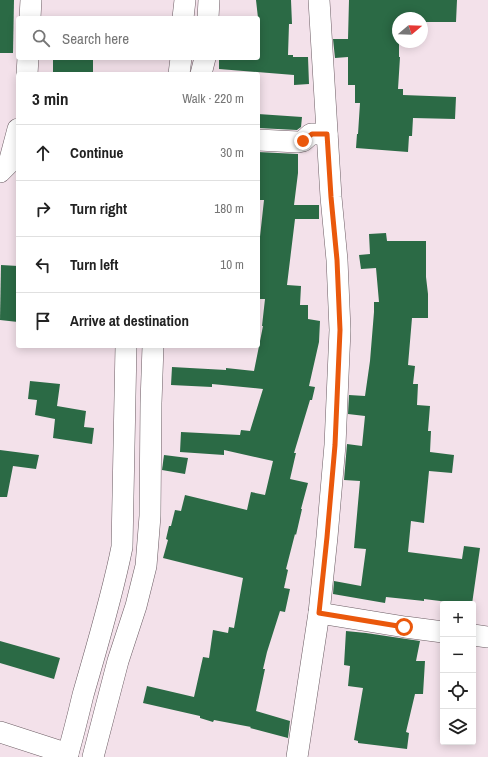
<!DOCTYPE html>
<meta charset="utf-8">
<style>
:root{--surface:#fff;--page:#f6f6f6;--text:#222;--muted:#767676;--line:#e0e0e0}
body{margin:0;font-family:"Archivo Narrow",sans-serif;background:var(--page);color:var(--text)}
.controls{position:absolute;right:12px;bottom:12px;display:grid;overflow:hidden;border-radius:4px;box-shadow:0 2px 10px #0003}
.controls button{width:36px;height:36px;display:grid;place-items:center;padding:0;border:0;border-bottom:1px solid var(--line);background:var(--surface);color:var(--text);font:20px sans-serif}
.compass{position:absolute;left:392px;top:12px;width:36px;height:36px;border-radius:50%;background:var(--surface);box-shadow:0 2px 10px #0003;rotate:71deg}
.stop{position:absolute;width:12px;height:12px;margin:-9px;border:3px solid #ea580c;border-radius:50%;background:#fff}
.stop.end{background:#ea580c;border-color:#fff;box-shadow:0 1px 4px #0008}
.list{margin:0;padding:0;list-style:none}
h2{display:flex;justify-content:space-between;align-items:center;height:52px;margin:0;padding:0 16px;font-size:17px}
h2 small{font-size:13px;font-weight:400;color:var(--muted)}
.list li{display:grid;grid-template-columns:26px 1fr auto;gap:12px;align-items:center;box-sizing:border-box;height:56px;padding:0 16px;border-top:1px solid var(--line)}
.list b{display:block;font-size:15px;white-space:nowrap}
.list em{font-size:13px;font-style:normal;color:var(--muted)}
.icon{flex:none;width:22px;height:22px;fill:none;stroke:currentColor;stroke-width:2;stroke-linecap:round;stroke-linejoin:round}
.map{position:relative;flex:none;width:488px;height:757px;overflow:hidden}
.search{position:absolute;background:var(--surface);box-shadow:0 2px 10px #0003;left:16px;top:16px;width:244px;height:44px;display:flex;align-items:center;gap:10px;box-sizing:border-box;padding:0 14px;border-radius:4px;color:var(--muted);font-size:15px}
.panel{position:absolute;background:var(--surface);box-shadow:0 2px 10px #0003;left:16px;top:72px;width:244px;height:276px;border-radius:4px}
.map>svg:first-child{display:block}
.building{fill:#2b6a45}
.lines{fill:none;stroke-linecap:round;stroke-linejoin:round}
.minor-casing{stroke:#6c5d64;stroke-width:22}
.minor{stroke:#fff;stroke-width:21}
.route{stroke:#ea580c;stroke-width:5}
</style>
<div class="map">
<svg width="488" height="757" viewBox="0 0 488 757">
<rect width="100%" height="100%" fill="#f3e1ea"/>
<g class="building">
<path d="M0,0h14l-1,53h-13z"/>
<path d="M256,0h35l1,24h-3l-1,31h5v2h15l1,27 -15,1v-10l-75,-6v-11h39v-40z"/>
<path d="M349,0h108l-1,22h-34v-4h-24v24h1v15h1l-2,32h5v6l53,2 -1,22 -42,-1 -1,18h-3l-1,16 -52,-4 1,-14h1l2,-31h-5v-18h-7v-28l-13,1 -2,-19h15z"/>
<rect x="53" y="58" width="40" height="16"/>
<path d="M258,114l44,3 -1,10 -4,3 -39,-2z"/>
<path d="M258,152l40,2v19l-4,32h25v14h-24l-8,66 14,1 -1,19h8v14l12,2 -1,21 -10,44 6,1 -3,13h-2l-16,53h2l-6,26 18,4 -7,26h1l-6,26 -1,-1 -9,35 2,1 -4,18 6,1 -5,23 -5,-1 -13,41 -4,17h2l-9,42 34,10 -2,17 -38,-10 1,-1 -37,-7 -1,2 -13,-4v-2l-57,-13 4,-17 47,11 9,-40 6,1 4,-28 15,3 1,-6 5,1 9,-50 -80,-20 5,-18 -2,-1 3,-13h2l4,-16 6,1 4,-16 62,15 4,-18 14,3 8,-34 -49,-11v5l-44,-3 1,-20 59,3 1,-5 9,1 13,-42 -51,-5v3l-41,-2 1,-18 54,3v-2l28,3 9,-45h-1l3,-27h-7v-44l6,-55h-6z"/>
<path d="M386,233l1,8h39v36l2,17v24h-16l-4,47 7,1 -2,18h5l-1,21 13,1 -2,25h3l-1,21 24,3 -2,18 -23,-2 -5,52 -13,-2 -3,31 54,7 2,-13 16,2 -8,56h-16v-1l-32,-4v2l-38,-4 -1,6 -52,-9 1,-13 27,5 5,-37 -12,-1 6,-67 -16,-1 3,-36 15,2 3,-30 -17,-2 1,-19 16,1 5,-35 4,-49v-10h5l-3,-34 -15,1 -2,-14 11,-1 -1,-20z"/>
<path d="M1,265l17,1v56l-18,-2z"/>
<path d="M30,381l30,3 -3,22 29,5 -2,16 10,1 -2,16 -39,-6 2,-19 -20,-4 2,-15 -9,-1z"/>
<path d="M0,450l39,5 -3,14 -23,-3 -6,31h-7z"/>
<path d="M164,455l24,3 -3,16 -23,-4z"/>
<path d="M346,631l20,2 54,8 -4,20h9l-2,33h-8l-9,38 3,1 -2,16 -49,-6v-2l-4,-1 9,-52 -15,-2 2,-20 -6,-1z"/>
<path d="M0,641l60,17 -6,21 -54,-16z"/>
</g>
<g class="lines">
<defs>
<g id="minor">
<path d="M30,18l1,-18"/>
<path d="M183,18l2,-18"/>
<path d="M208,18l1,-18"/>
<path d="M27,74l1,-16"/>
<path d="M179,74l2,-16"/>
<path d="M201,74l4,-16"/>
<path d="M258,140l40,2 5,-1 8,-7h16"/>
<path d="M0,172l9,-9 9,-34"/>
<path d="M319,613l86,14 38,5"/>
<path d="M473,635l15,2"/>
<path d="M0,732l68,22"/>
<path d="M67,757c6,-21 11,-41 16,-62 14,-49 29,-98 39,-148l4,-201"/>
<path d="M93,757l25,-96 18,-55 10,-40 4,-50 1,-113 2,-57"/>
<path d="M297,757l22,-144 8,-76 8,-92 5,-115 -3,-70 -6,-63 -12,-197"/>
</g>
</defs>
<use href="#minor" class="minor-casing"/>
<use href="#minor" class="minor"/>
</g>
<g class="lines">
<path class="route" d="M303,141l9,-7h15l4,63 6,63 3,70 -5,115 -8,92 -8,76 85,14"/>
</g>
</svg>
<div class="controls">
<button>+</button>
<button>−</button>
<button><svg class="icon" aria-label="locate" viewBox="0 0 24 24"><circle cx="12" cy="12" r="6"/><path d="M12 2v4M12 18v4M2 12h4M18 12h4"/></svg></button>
<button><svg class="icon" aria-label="layers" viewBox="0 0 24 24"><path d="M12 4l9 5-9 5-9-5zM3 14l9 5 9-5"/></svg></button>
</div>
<svg class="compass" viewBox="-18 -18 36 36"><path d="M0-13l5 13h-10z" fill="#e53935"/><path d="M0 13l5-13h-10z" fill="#767676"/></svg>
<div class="stop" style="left:404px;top:627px"></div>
<div class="stop end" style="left:303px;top:141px"></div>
<div class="search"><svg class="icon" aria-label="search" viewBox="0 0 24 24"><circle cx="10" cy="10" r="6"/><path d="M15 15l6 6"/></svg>Search here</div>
<section class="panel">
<h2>3 min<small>Walk · 220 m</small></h2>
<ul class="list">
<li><svg class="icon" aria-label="ahead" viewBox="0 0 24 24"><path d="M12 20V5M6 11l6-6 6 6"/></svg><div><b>Continue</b></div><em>30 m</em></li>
<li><svg class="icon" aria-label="right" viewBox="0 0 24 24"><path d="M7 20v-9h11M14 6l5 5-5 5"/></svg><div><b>Turn right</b></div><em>180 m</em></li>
<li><svg class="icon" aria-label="left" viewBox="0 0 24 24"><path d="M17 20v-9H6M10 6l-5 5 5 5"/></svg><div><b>Turn left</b></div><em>10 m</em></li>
<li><svg class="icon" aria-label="arrive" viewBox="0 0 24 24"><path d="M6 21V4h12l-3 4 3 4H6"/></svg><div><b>Arrive at destination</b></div></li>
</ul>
</section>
</div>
